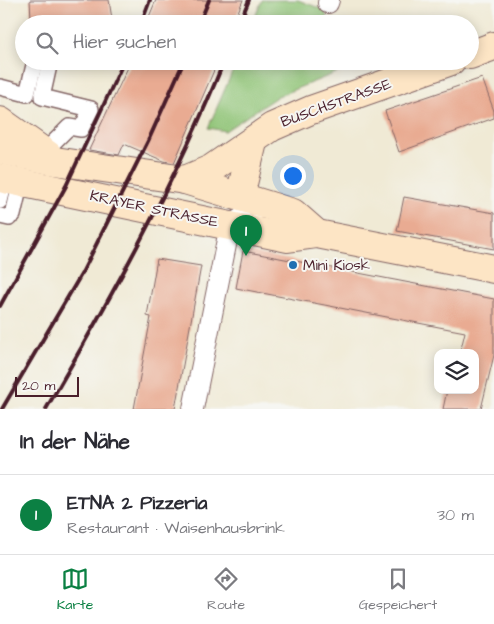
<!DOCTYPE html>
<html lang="de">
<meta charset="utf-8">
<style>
:root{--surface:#fff;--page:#f2f2f3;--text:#2b2b33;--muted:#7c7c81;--line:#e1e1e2;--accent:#0b8043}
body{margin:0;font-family:"Architects Daughter",sans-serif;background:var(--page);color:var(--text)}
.controls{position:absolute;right:15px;bottom:15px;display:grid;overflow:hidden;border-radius:10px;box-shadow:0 2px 12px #0003}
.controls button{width:45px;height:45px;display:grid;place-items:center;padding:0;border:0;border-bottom:1px solid var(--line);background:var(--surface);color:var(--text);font:25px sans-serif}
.scale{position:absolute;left:15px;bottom:12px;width:64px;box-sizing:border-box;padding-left:5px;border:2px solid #4a1f2b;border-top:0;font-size:14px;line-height:18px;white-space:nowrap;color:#4a1f2b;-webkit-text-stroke:4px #f6f6f2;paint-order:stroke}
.you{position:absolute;left:292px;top:175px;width:18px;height:18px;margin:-12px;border:4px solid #fff;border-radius:50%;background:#1a73e8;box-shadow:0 0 0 8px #1a73e833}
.badge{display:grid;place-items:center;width:32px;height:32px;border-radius:50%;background:var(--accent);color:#fff;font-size:16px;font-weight:700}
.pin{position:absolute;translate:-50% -41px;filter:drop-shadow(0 1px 2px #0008)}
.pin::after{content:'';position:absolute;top:26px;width:18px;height:15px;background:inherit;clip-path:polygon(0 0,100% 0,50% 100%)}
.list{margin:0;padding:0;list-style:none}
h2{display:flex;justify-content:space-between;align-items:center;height:65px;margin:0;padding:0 20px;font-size:21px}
h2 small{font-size:16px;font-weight:400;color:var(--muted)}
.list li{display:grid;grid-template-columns:32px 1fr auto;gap:15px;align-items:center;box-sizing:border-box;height:80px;padding:0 20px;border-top:1px solid var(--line)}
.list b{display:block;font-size:19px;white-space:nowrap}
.list p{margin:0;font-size:16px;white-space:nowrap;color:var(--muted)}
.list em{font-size:16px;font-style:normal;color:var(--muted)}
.icon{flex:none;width:28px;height:28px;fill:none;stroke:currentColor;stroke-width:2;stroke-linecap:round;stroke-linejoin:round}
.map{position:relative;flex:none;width:494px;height:409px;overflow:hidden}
.search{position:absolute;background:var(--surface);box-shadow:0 2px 12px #0003;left:15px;right:15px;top:15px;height:55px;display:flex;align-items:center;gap:12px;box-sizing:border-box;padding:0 18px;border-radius:28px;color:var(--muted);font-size:19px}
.sheet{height:145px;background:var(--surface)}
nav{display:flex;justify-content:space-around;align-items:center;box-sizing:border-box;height:70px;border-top:1px solid var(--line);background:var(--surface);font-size:14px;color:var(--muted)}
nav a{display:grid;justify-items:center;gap:2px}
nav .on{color:var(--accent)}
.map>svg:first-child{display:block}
.green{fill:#8ec374;stroke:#6c7150}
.building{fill:#e9ab92}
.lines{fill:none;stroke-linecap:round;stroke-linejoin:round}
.pedestrian-casing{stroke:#846666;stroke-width:18}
.minor-casing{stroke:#846666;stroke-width:22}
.secondary-casing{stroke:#846666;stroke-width:30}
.pedestrian{stroke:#fff;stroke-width:15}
.minor{stroke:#fff;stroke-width:20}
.secondary{stroke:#fde5c5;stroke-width:28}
.rail{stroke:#4a1f2b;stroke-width:4}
.poi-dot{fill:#1f6fb2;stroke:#f6f6f2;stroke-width:2}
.labels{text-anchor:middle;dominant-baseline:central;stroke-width:4;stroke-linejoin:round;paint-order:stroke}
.street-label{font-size:15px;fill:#4a1f2b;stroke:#f6f6f2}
.poi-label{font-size:15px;fill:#4a1f2b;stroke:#f6f6f2;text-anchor:start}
</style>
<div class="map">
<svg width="494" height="409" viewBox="0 0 494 409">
<rect width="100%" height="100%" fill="#f6f6f2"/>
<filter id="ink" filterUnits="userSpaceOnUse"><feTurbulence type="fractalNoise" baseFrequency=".02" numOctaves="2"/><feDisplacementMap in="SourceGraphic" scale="10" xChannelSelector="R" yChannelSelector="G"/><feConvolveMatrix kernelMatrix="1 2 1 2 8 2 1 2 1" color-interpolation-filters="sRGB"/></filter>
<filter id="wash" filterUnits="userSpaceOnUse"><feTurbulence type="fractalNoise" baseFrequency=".0096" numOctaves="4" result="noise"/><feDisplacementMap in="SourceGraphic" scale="20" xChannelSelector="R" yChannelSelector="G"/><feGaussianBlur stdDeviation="1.12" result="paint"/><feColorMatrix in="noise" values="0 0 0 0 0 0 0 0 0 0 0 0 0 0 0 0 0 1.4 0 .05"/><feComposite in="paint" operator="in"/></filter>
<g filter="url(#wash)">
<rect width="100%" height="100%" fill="#f0ead5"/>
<g class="green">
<path d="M262,0h36l27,10 4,14h-77z"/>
<path d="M237,61h101l3,10 -63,25 -53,35 -17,-3z"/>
</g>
<g id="blocks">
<g class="building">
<path d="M30,0h79l3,19 -16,5h-61l-1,-6 -3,1z"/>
<path d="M156,0h87l-10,24h-87z"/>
<path d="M131,61h87l-44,102 -10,-2 -40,-17 -5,11 -30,-5z"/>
<path d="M482,78l12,33v7l-95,34 -14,-41z"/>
<path d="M404,197l90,16v36l-97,-18z"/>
<path d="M243,251l251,48v56l-13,54h-38l4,-19h28v-37h-15l5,-21 -229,-44z"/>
<path d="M157,259l44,7 -26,143h-41l17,-92 -4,-1z"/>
</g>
</g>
</g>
<g filter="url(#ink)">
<use href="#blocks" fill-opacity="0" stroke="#846666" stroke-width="1"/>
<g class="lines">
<defs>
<g id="pedestrian">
<path d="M0,87l27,7 8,-33"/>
<path d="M39,157l30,-30 12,2 10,-20 -49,-12 8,-36"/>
<path d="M0,201l7,-28"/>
<path d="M0,216l9,2 2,-4 2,1 9,-39"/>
</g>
<g id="minor">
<path d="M328,3l1,-3"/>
<path d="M193,409l37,-184 35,-21"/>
</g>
<g id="secondary">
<path d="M470,55l24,-9"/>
<path d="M0,121l48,34"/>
<path d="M0,150l55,11 130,19 108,33 24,21"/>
<path d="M0,178l288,60 29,-4 177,35"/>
<path d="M185,180l26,-11 61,-42 39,-17 140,-49"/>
<path d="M240,196l13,-54"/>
</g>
</defs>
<use href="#pedestrian" class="pedestrian-casing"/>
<use href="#minor" class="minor-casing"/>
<use href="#secondary" class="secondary-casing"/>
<use href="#pedestrian" class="pedestrian"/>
<use href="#minor" class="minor"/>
<use href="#secondary" class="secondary"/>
<g class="rail">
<path d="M141,24l9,-24"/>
<path d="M199,24l10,-24"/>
<path d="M239,24l10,-24"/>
<path d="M0,306l66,-120 58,-125"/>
<path d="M2,409l80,-136 67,-134 35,-78"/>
<path d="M46,409c66,-113 129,-226 178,-348"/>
</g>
</g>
</g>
<circle class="poi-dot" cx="293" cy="265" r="5"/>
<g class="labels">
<g class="street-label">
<text transform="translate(336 103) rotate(-20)">BUSCHSTRASSE</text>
<text transform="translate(154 209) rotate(12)">KRAYER STRASSE</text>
</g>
<g class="poi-label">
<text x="303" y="265">Mini Kiosk</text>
</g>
</g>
</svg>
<div class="controls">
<button><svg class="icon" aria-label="layers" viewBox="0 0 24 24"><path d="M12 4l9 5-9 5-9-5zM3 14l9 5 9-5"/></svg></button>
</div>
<div class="scale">20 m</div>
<div class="you"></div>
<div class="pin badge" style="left:246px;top:256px">1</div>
<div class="search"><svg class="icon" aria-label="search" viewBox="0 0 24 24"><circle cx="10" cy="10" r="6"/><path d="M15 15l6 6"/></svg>Hier suchen</div>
</div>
<section class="sheet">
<h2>In der Nähe<small></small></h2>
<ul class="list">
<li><span class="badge">1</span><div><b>ETNA 2 Pizzeria</b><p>Restaurant · Waisenhausbrink</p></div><em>30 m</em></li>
</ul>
</section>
<nav>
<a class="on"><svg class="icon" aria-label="map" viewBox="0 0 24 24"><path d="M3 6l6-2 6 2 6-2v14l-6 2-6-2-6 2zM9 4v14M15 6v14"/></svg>Karte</a>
<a><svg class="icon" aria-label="directions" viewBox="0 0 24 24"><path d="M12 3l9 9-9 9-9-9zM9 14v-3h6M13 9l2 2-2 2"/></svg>Route</a>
<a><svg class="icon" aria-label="saved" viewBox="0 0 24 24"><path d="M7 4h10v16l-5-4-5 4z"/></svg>Gespeichert</a>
</nav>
